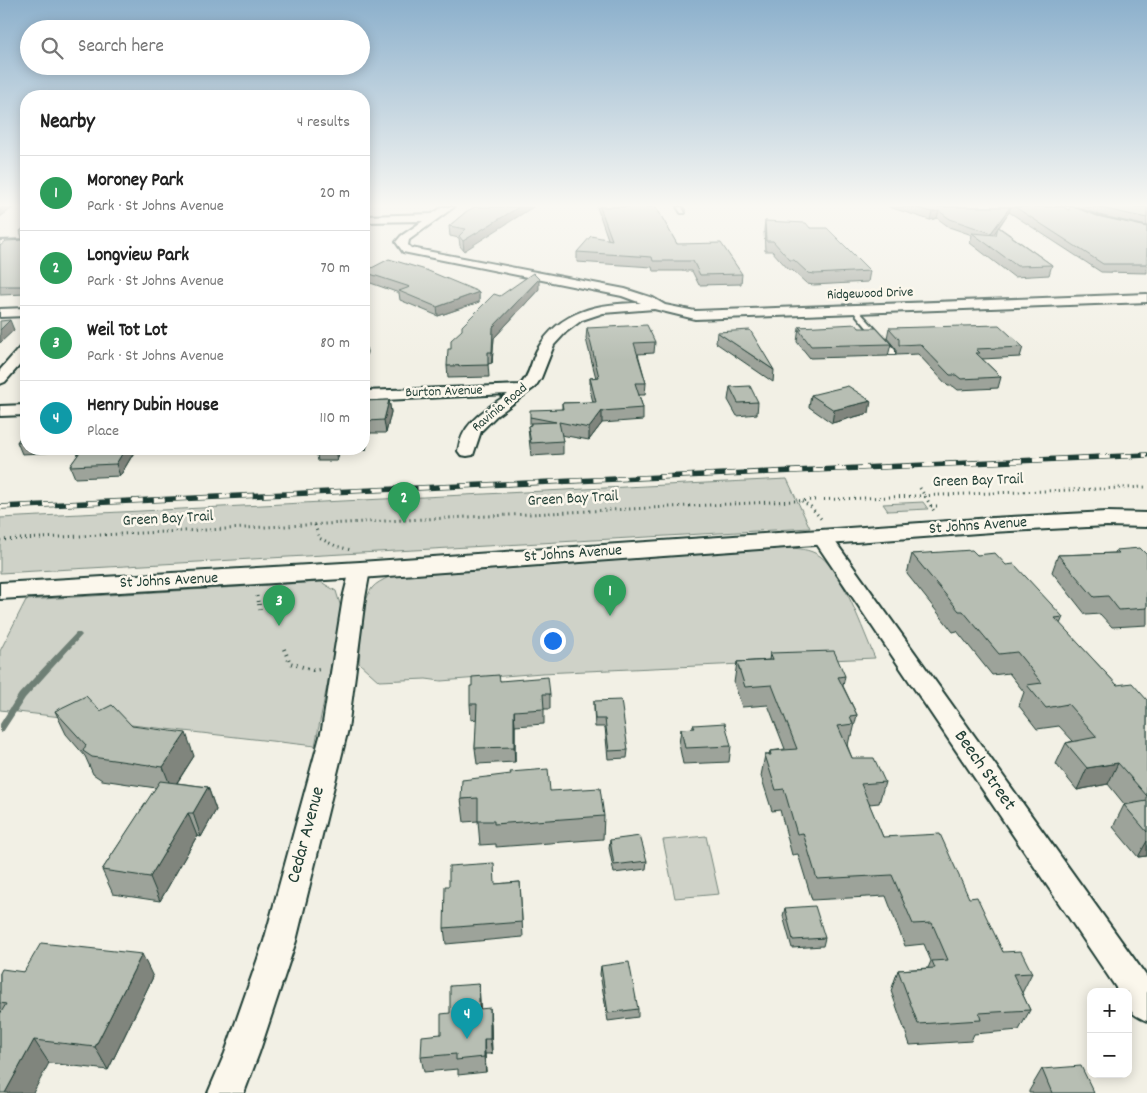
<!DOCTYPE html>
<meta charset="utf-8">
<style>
:root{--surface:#fff;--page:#f2f2f2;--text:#222;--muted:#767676;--line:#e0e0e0;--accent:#ea580c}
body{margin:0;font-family:Dekko,sans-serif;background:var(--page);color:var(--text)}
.controls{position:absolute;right:15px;bottom:15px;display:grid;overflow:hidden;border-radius:10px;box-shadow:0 2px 12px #0003}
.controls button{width:45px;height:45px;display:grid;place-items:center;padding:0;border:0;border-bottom:1px solid var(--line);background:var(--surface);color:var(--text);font:25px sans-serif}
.you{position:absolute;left:552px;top:640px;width:18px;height:18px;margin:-12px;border:4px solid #fff;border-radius:50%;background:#1a73e8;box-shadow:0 0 0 8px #1a73e833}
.badge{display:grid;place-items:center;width:32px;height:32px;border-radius:50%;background:var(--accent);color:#fff;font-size:16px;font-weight:700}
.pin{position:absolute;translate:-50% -41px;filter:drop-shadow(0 1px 2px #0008)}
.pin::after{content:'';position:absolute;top:26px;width:18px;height:15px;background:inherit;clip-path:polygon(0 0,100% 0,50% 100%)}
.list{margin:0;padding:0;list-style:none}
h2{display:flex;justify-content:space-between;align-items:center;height:65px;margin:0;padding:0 20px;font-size:21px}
h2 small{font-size:16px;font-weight:400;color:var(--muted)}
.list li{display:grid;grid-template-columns:32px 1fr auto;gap:15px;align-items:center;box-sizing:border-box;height:75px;padding:0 20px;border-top:1px solid var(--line)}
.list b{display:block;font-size:19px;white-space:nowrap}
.list p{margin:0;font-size:16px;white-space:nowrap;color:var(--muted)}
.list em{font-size:16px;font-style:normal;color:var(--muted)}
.icon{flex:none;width:28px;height:28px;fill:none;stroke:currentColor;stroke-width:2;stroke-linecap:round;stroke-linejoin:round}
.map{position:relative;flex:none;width:1147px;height:1093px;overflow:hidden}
.search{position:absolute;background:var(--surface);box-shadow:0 2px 12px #0003;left:20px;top:20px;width:350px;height:55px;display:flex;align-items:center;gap:12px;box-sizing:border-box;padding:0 18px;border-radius:28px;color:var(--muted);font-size:19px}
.panel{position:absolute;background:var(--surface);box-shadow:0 2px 12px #0003;left:20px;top:90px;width:350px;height:365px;border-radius:20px}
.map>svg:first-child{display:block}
.green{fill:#cfd2c8;stroke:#77887e}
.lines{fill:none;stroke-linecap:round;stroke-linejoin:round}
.stream{fill:#6e7f75;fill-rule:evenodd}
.service-casing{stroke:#1f3d34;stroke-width:4}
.minor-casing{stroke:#1f3d34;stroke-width:4}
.tertiary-casing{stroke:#1f3d34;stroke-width:4}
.path-far1{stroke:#1f3d34;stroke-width:3;stroke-dasharray:1 4;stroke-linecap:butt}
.path{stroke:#1f3d34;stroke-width:4;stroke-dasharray:1 4.5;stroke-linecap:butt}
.service{fill:#fbf7ec;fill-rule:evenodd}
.minor{fill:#fbf7ec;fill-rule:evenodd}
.tertiary{fill:#fbf7ec;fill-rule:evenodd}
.rail-casing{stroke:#1f3d34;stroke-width:5.5}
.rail{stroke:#fbf7ec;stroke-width:4;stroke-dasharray:11;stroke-linecap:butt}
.wall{fill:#9da39a;stroke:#1f3d34}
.shaded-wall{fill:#80857d;stroke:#1f3d34}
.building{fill:#b7beb3;stroke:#1f3d34}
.labels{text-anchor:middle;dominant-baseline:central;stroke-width:5;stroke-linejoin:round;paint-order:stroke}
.far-street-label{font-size:14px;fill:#1f3d34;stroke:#fbf7ec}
.street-label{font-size:16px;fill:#1f3d34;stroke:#fbf7ec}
.near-street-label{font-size:19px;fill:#1f3d34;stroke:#fbf7ec}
</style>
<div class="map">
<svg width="1147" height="1093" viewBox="0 0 1147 1093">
<rect width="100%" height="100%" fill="#f2f0e5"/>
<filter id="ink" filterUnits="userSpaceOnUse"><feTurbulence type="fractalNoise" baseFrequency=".02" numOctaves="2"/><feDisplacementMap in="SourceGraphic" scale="10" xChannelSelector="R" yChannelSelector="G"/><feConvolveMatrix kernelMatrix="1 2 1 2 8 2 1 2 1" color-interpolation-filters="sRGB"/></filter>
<g filter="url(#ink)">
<g class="green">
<path d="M787,479l23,49 -810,45v-55z"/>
<path d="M923,502l5,7 -40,2 -5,-7z"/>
<path d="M786,548c11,0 24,1 34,8 23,16 43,75 55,102l-333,15 -101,8 -15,-2 -47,2 -20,-18c2,-21 1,-58 13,-75 4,-5 11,-8 17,-11z"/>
<path d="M321,582l15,9 6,20 -27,135 -315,-36v-59l26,-51z"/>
<path d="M706,836l13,58 -44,4 -12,-58z"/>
</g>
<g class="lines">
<path class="stream" d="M76,633h4l2,2 -57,63 -22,34 -3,1v-9l19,-30z"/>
<defs>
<g id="service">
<path d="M677,207h5l3,6h-4z"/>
<path d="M855,308l2,1 38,41v4h-6l-36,-43 -1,-1z"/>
</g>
<g id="minor">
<path d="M443,207h11l-45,33 -1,5 3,3 214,41 28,9 12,7 30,6 452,-17v8l-452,17 -41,-10 -51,4 -21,7 -16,12 -12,13 -13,33 -6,9 -39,29 -15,15 -8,24 -6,1 -6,-1 -3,-4c4,-29 27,-41 50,-57l-144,7v-10l156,-6c10,-9 11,-24 17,-35 22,-40 63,-47 104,-47l-19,-7 -219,-44 -7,-10 5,-6 22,-15 -59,1v-6l68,-2z"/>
<path d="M1058,207h14l30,11 45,10v6l-52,-12z"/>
<path d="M26,240v6l-26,1v-6z"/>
<path d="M26,308v8l-26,1v-8z"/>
<path d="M26,345v13l-21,24 -5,2v-14l21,-24z"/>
<path d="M26,405v10l-26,1v-10z"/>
<path d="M822,531l7,2 318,444v44c-17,-7 -19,-11 -19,-29h-9l-307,-455 3,-4z"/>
<path d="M360,564l7,2 3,4 -5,28 -17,131 -52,212 -37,112 -15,40h-36l17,-40 39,-112 58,-212 21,-131 7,-28 3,-4z"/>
</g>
<path id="tertiary" d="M1107,512l40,1v14l-40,-1 -115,6 -632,46 -360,21v-16l360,-21 632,-44z"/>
</defs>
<use href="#service" class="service-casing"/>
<use href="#minor" class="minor-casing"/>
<use href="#tertiary" class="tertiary-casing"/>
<g class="path-far1">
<path d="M920,488l14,23"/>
<path d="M802,501l9,6 11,13"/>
<path d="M931,506h9"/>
<path d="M315,525l4,13 17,8 15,4"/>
<path d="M0,540l813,-40 334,-13"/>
<path d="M257,596l2,9"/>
</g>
<g class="path">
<path d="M259,604l1,6"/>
<path d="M284,649l6,14 23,7 8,-1"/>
</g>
<use href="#service" class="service"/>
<use href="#minor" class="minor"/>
<use href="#tertiary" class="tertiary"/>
<defs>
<path id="rail" d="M0,507l1147,-52"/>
</defs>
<use href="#rail" class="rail-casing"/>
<use href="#rail" class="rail"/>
</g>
<g class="wall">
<path d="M597,207h59l21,37 65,30 -1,10 -42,1 -7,-14h-39l-1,-4 -75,-5v-10l31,-13z"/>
<path d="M889,207h174l6,3 78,17v46l-46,-1 -92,-60 -10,15 53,38 -3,10 -35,2 -44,-34 2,-8 -23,-8 -12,-9 -7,2z"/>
<path d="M1076,207h71v19l-44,-10z"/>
<path d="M467,211l-3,40 -4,-5 -1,-8 -9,-2 -1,-10z"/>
<path d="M765,221l45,7 60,43 -2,11 -54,3 -7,-1 -15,-14h-3l-17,-19h-7l-1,-21z"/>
<path d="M26,226v68l-26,1v-49l25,-6v-2h-3l-2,-7z"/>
<path d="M364,272l115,20v10l-41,14 -38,-16 -1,-7 -34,-12z"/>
<path d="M539,289l-45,49 -2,25 -4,1 1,13 -41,1 -1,-12 53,-70z"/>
<path d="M799,327l60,1 32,16 -3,12 -78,2 -13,-16z"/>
<path d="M587,328l68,14 -1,11 -16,1 8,29 -1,12h-6l4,13v12l-41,3 -13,17 -28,-5 2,6v13l-32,2 -2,-18 -1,-12h2v-9l32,-8v-6l31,-1 -3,-12v-12h6l-10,-39z"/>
<path d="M889,328l134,19 -3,10 -38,2 19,18 -3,11 -40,2 -5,-4h-5l-30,-32 -22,1v-6l-9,-11z"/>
<path d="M717,332l57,38 -1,12 -57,-39z"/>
<path d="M730,387l28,15 -1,12 -20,2 -9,-16z"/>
<path d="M811,395l58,18 -37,10 -23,-16z"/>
<path d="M389,400l2,12 -5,21h-16l-4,17h-26l-3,11h-19l-2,-12h48v-48z"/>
<path d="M26,430v19h110l-16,27 -45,2 -5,-12 8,-11 -1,-4 -55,3 -5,-12z"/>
<path d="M1116,550l31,5v70l-35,2 -12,-13 -14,1 -34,-43 6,-17 57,-2z"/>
<path d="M912,554l65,1 29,10 57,52 -3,7 57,61 30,15v156l-9,1 -25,-30 11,-22h1l-17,-21 -31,6 -21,-26 10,-21 7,-2 -14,-15 -22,3 -18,-23 5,-14 -15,-19 -17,2 -35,-44 -4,1 -46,-58z"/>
<path d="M770,653l75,23 -2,10 14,29 -5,21h-2l-2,9h-1l5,13 33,24 -6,21 -10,1 14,33 86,61 34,54 29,21 -10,20 8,17 -11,20 -45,4 -3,7 -61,4 -19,-54 7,-21 30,-2 3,-7 -7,-17 -19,2 -19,-50 -74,4 -14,-46 -6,1 -12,-45 -8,1 -11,-35 4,-21h4l1,-4 15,-2 -17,-44 -26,2 -8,-24 3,-21 32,-2z"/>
<path d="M500,681l50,13v15h-6v15l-29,2v36l-38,2 -2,-16 2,-29 -6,1 -1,-16z"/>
<path d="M594,701l34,49 -1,8 -19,1 -3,-32h-10l-1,-18z"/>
<path d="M55,711h45l32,15 62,30 -17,27 31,4 8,23 -15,27 -4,-1 -37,65 -47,-7 -11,-24 54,-82 -54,-8 -9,-6 -8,-18 -19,-22z"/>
<path d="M693,725l38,21 -2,16 -46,2 -4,-20 2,-15h12z"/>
<path d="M550,791l54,25 -1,23 -107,8v-3l-16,1 -2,-24 -14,1 -3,-23z"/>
<path d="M610,840l37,21 -1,8 -32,4 -5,-25z"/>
<path d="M520,882l3,55 -77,7 -2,-16 52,-44z"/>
<path d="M785,908l40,30 -2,8 -31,2 -9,-32z"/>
<path d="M601,966l37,43v8l-30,4 -8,-47z"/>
<path d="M24,972l129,5 -45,93 -59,-7 -49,30v-120z"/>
<path d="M479,984l1,25 11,14 1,31h-7l1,18 -28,3v-6l-34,3 -3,-15 20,-23 9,-21z"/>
<path d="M1042,1069l52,24h-65v-2z"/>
</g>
<g class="shaded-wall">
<path d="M2,207h12l-14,10v-9z"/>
<path d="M519,207h14l-69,44 -1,-10z"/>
<path d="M1010,207h1l-2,5 -20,29 2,-8z"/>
<path d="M939,211l-2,7 -7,2 2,-8z"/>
<path d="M539,279v10l-45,49 -2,25v-11l1,-25z"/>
<path d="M479,292v10l-41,14 -1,-9z"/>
<path d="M10,320l4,10 -14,13v-13z"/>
<path d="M365,340l2,12 -3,14v-20z"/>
<path d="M389,400l2,12 -5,21 -2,-13z"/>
<path d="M871,401l-2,12 -37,10 2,-13z"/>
<path d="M602,411v12l-13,17v-12z"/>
<path d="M368,421l2,12 -4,17 -2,-13z"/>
<path d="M125,449h11l-16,27 -4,-12z"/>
<path d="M335,449h5l-3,12z"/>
<path d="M514,711l1,15v36l-1,-15z"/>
<path d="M186,733l8,23 -22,34 -9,-23z"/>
<path d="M1118,763l-10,21 -31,6 10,-22z"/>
<path d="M208,787l8,23 -15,27 -8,-24z"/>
<path d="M188,813l9,23 -37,65 -10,-24z"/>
<path d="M1147,841v15l-9,1z"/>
<path d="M142,954l11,23 -45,93 -13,-23z"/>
<path d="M479,984l1,15 1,25 -2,-15z"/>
<path d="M490,1008l1,15 1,31 -2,-15z"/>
<path d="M484,1039l1,15 1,18 -2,-15z"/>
<path d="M34,1040l15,23 -16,30h-28z"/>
</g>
<g class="building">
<path d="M475,207h44l-56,34 -4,-5 7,-7 -17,-3 18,-15z"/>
<path d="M600,207h56l21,37 44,-1 21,31 -42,1 -7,-14h-40l-1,-4 -75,-5 14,-16 21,4z"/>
<path d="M913,207h97l-19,26 -41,-14 -11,-8 -7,1z"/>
<path d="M1015,207h48l6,3 1,-3h3l24,9 50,11v37h-44z"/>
<path d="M1099,207h48v11l-42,-9z"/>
<path d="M765,221l41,2 4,5h17l43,43 -55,3 -7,-1 -14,-13h-4l-17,-19h-7z"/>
<path d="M26,226v60h-26v-40l6,-5 19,-1v-9h-5z"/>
<path d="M998,227l54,38 -35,1 -45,-33 24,2z"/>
<path d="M389,259l37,11 53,22 -42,15 -38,-16 11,-4 -46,-15z"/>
<path d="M533,273l6,6 -46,48 -1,25h-4v13l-41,1 1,-17h3v-9l11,-10v-4l32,-32 6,2z"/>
<path d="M10,320l-10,10v-9z"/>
<path d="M856,324l3,4h17l15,16 -80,2 -12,-16h3l-3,-3z"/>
<path d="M647,325l8,17 -21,1 12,40h-11l8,25 -41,3 -13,17 -30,-6 4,19 -32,2 -3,-17 3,-1v-2l25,-1 -26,-5v-7l33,-1 -1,-6 34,-1 -6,-24 9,-1 -12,-49z"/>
<path d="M999,325l24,22 -47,2 4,4h-4l25,24 -40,2 -5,-4h-6l-30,-31 -21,1v-6l-10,-11z"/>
<path d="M750,330l24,40 -57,-38z"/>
<path d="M750,386l8,16 -20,1 -8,-16z"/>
<path d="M848,386l23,15 -37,9 -23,-15z"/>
<path d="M389,400l-5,20 -16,1 -4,16v-36z"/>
<path d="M26,430v11l-9,1z"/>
<path d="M82,449h43l-9,15 -46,2z"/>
<path d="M1140,548l7,7v53l-28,2 -11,-14 -14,1 -36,-42 61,-2 -3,-3z"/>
<path d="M972,550l5,5 18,-2 11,12 8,-1 49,53 -8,1 62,67 15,-2 15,17v96l-29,-33 -31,5 -21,-25 31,-6 -29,-33 -22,4 -19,-23 15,-2 -25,-31 -18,2 -36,-43h-4l-47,-57z"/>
<path d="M834,651l11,25 -7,1 19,38 -7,1 3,8 -15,2 14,32h22l11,24 -24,2 22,53 57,-3 29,64 8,-1 26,55 18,-1 11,22 -19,1 17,36 -51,3 2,7 -63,4 -20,-54 37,-2 -3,-7 16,-1 -16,-37 -19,1 -21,-49 -75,4 -14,-46 -6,1 -13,-45 -8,1 -11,-35h6l-1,-4 27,-2 -25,-64 -27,2 -8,-25 36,-2 -3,-7z"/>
<path d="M499,675l1,6 48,-4 2,17h-7l1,15 -30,2v36l-39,1 2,-44h-7v-18h2v-9z"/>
<path d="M86,696l14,15 12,-6 20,21 54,7 -23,34 -71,-10 -9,-6 3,-6 -31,-34z"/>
<path d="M621,700l7,50 -19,1 -4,-32h-10l-1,-18z"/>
<path d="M725,723l6,23 -46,2 -4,-19 14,-1 -2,-3z"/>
<path d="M548,769l2,22 50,-3 4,28 -110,8v-3h-16v-23l-17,1 1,-19 49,-6 -1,-2z"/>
<path d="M160,781l48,6 -15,26h-5l-38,64 -48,-7z"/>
<path d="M1147,801v31l-23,-27z"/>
<path d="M640,836l7,25 -33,4 -4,-25z"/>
<path d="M494,863l1,21 25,-2 2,40 -78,6 1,-42h4v-20z"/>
<path d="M815,906l10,32 -32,2 -8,-32z"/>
<path d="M41,943l101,11 -47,93 -61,-7 -29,53h-5v-79l6,-10 -6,-1v-30l2,-4 22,3z"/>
<path d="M629,962l9,47 -30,4 -7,-47z"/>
<path d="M479,984v25l11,-1v31h-6v18l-28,3v-6l-35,3 1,-21 19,-2v-20l9,-1v-27z"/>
<path d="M1081,1066l13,27h-42l-10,-24z"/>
</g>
</g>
<linearGradient id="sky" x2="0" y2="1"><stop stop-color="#8cb0cc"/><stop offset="0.57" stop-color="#f9f8f3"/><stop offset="1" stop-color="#f9f8f3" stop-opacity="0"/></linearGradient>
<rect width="1147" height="360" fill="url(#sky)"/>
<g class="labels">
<g class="far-street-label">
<text transform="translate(870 294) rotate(-2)">Ridgewood Drive</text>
<text transform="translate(444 392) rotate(-2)">Burton Avenue</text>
<text transform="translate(500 408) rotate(-40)">Ravinia Road</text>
</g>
<g class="street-label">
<text transform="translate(978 481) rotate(-2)">Green Bay Trail</text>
<text transform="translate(573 499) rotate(-3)">Green Bay Trail</text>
<text transform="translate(168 519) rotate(-3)">Green Bay Trail</text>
<text transform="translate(978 526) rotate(-4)">St Johns Avenue</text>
<text transform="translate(573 554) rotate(-4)">St Johns Avenue</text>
<text transform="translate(169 581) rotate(-3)">St Johns Avenue</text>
</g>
<g class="near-street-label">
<text transform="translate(984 771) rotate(55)">Beech Street</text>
<text transform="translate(307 835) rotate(-75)">Cedar Avenue</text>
</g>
</g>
</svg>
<div class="controls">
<button>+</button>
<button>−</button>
</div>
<div class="you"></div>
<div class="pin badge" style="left:610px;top:616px;background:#2e9e5b">1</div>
<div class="pin badge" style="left:404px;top:523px;background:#2e9e5b">2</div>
<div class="pin badge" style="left:279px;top:626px;background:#2e9e5b">3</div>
<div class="pin badge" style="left:467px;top:1039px;background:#0f9aa8">4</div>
<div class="search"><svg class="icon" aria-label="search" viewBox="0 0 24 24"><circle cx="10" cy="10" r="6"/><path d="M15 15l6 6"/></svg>Search here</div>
<section class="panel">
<h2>Nearby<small>4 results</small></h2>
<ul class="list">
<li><span class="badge" style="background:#2e9e5b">1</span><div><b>Moroney Park</b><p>Park · St Johns Avenue</p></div><em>20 m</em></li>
<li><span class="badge" style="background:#2e9e5b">2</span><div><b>Longview Park</b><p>Park · St Johns Avenue</p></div><em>70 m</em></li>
<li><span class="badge" style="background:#2e9e5b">3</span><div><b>Weil Tot Lot</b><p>Park · St Johns Avenue</p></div><em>80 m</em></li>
<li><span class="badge" style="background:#0f9aa8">4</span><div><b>Henry Dubin House</b><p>Place</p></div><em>110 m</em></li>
</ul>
</section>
</div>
